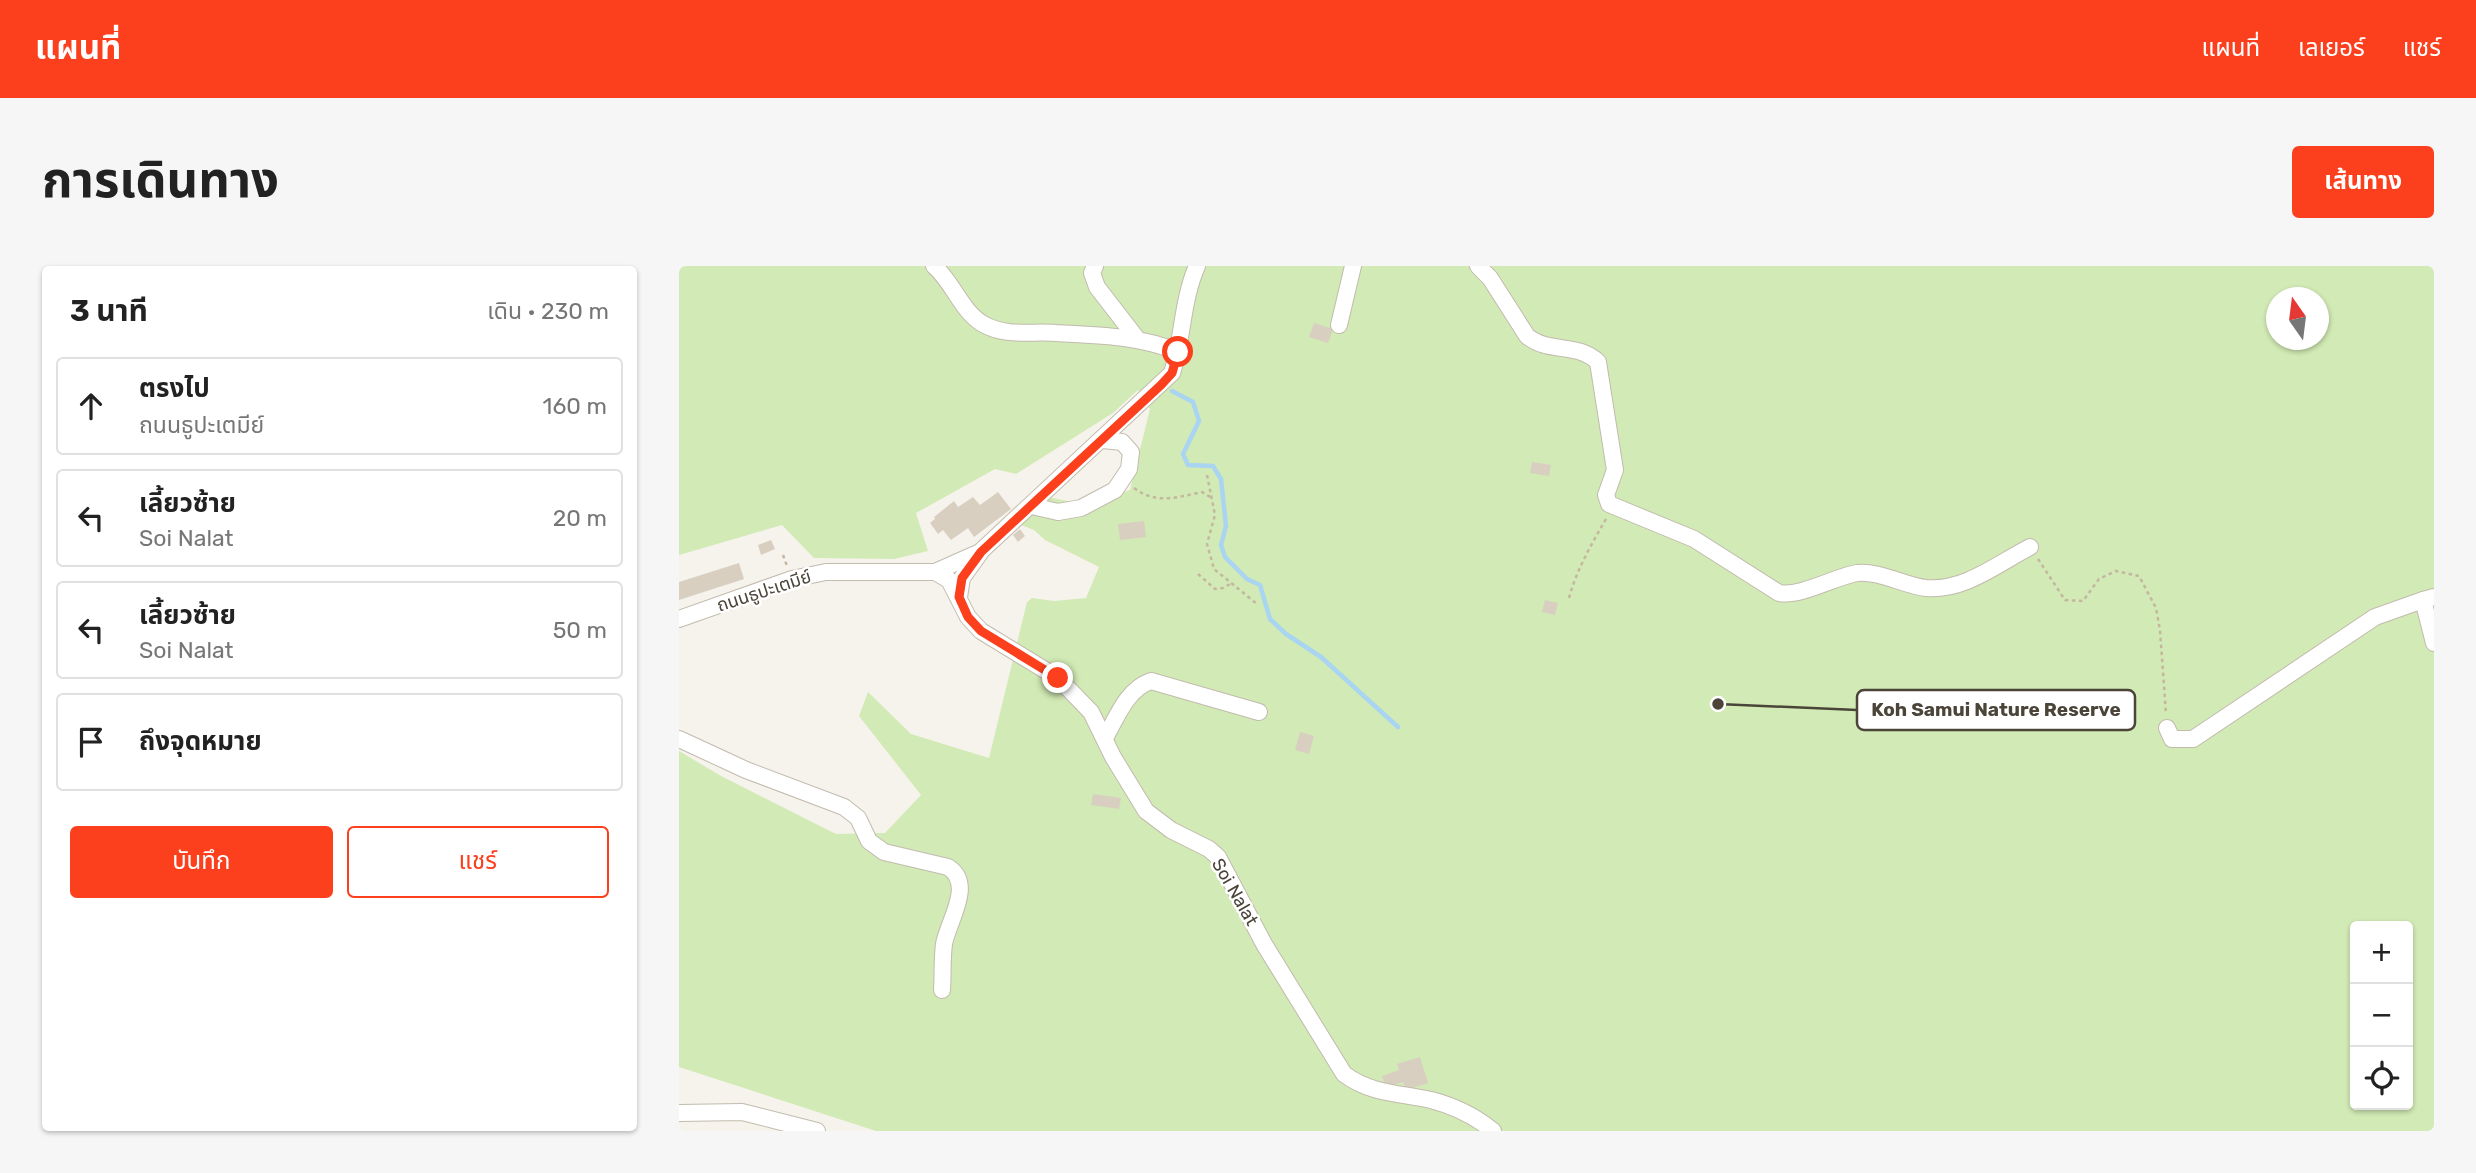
<!DOCTYPE html>
<html lang="th">
<meta charset="utf-8">
<style>
:root{--surface:#fff;--page:#f6f6f6;--text:#222;--muted:#767676;--line:#e0e0e0;--accent:#fc3f1d}
body{margin:0;font-family:Rubik,"Noto Sans Thai",sans-serif;background:var(--page);color:var(--text)}
.controls{position:absolute;right:21px;bottom:21px;display:grid;overflow:hidden;border-radius:7px;box-shadow:0 2px 5px #0004}
.controls button{width:63px;height:63px;display:grid;place-items:center;padding:0;border:0;border-bottom:2px solid var(--line);background:var(--surface);color:var(--text);font:35px sans-serif}
.compass{position:absolute;left:1587px;top:21px;width:63px;height:63px;border-radius:50%;background:var(--surface);box-shadow:0 2px 5px #0004;rotate:346deg}
.stop{position:absolute;width:21px;height:21px;margin:-16px;border:5px solid #fc3f1d;border-radius:50%;background:#fff}
.stop.end{background:#fc3f1d;border-color:#fff;box-shadow:0 2px 7px #0008}
.list{margin:0;padding:0;list-style:none}
h2{display:flex;justify-content:space-between;align-items:center;height:91px;margin:0;padding:0 28px;font-size:30px}
h2 small{font-size:23px;font-weight:400;color:var(--muted)}
.list li{display:grid;grid-template-columns:46px 1fr auto;gap:21px;align-items:center;box-sizing:border-box;height:98px;margin:0 14px 14px;padding:0 14px;border:2px solid var(--line);border-radius:7px}
.list b{display:block;font-size:26px;white-space:nowrap}
.list p{margin:0;font-size:23px;white-space:nowrap;color:var(--muted)}
.list em{font-size:23px;font-style:normal;color:var(--muted)}
.actions{display:flex;gap:14px;padding:21px 28px}
.actions a{flex:1;padding:16px 0;border:2px solid var(--accent);border-radius:7px;text-align:center;font-size:24px;color:var(--accent)}
.actions .main{background:var(--accent);color:#fff}
.icon{flex:none;width:38px;height:38px;fill:none;stroke:currentColor;stroke-width:2;stroke-linecap:round;stroke-linejoin:round}
.map{position:relative;flex:none;width:1755px;height:865px;overflow:hidden;border-radius:7px}
header{display:flex;align-items:center;gap:42px;box-sizing:border-box;height:98px;padding:0 35px;background:var(--accent);color:#fff}
header strong{font-size:33px}
nav{display:flex;gap:38px;margin-inline-start:auto;font-size:24px}
.intro{display:flex;align-items:center;justify-content:space-between;box-sizing:border-box;height:168px;padding:0 42px}
h1{margin:0;font-size:49px}
.button{padding:18px 32px;border-radius:7px;background:var(--accent);color:#fff;font-size:24px;font-weight:700}
main{display:flex;gap:42px;padding:0 42px}
aside{flex:1;background:var(--surface);border-radius:7px;box-shadow:0 2px 5px #0004}
.map>svg:first-child{display:block}
.green{fill:#d2eab5;fill-rule:evenodd}
.lines{fill:none;stroke-linecap:round;stroke-linejoin:round}
.stream{stroke:#a9d4f2;stroke-width:4.5}
.building{fill:#d8cfc1}
.minor-casing{stroke:#c2bbae;stroke-width:18}
.path{stroke:#c4b79f;stroke-width:2.5;stroke-dasharray:3.5 3.5;stroke-linecap:butt}
.minor{stroke:#fff;stroke-width:16}
.route{stroke:#fc3f1d;stroke-width:9}
.labels{text-anchor:middle;dominant-baseline:central;stroke-width:5;stroke-linejoin:round;paint-order:stroke}
.street-label{font-size:18px;fill:#4b4439;stroke:#fff}
.leader{fill:none;stroke:#4b4439;stroke-width:2.5}
.callout-dot{fill:#4b4439;stroke:#fff;stroke-width:2.5}
.callout{fill:#fff;stroke:#4b4439;stroke-width:2.5}
.callout-label{font-size:19px;text-anchor:middle;font-weight:bold;fill:#4b4439}
</style>
<header>
<strong>แผนที่</strong>
<nav><a>แผนที่</a><a>เลเยอร์</a><a>แชร์</a></nav>
</header>
<div class="intro"><h1>การเดินทาง</h1><a class="button">เส้นทาง</a></div>
<main>
<aside>
<h2>3 นาที<small>เดิน · 230 m</small></h2>
<ul class="list">
<li><svg class="icon" aria-label="ahead" viewBox="0 0 24 24"><path d="M12 20V5M6 11l6-6 6 6"/></svg><div><b>ตรงไป</b><p>ถนนธูปะเตมีย์</p></div><em>160 m</em></li>
<li><svg class="icon" aria-label="left" viewBox="0 0 24 24"><path d="M17 20v-9H6M10 6l-5 5 5 5"/></svg><div><b>เลี้ยวซ้าย</b><p>Soi Nalat</p></div><em>20 m</em></li>
<li><svg class="icon" aria-label="left" viewBox="0 0 24 24"><path d="M17 20v-9H6M10 6l-5 5 5 5"/></svg><div><b>เลี้ยวซ้าย</b><p>Soi Nalat</p></div><em>50 m</em></li>
<li><svg class="icon" aria-label="arrive" viewBox="0 0 24 24"><path d="M6 21V4h12l-3 4 3 4H6"/></svg><div><b>ถึงจุดหมาย</b></div></li>
</ul>
<div class="actions"><a class="main">บันทึก</a><a>แชร์</a></div>
</aside>
<div class="map">
<svg width="1755" height="865" viewBox="0 0 1755 865">
<rect width="100%" height="100%" fill="#f6f3ec"/>
<path class="green" d="M0,0h1755v865h-1558l-197,-64v-316l42,25 115,58 49,-1 36,-38 -62,-79 9,-24 43,42 78,24 38,-156 5,-4 22,3 32,-3 13,-31 -54,-27 -11,-10 -13,-5 -22,15 45,-44c42,10 47,8 86,-6l20,-81 -12,-19 -25,23 -97,61 -21,-5 -79,44 12,38 -34,8 -80,-1 -32,-33 -103,30zM1598,32h42v42h-42zM1676,660h53v179h-53z"/>
<g class="lines">
<path class="stream" d="M493,125l21,11 6,19 -16,33 5,11 25,1 8,13 5,47 -5,19 4,12 22,22 13,6 10,34 16,15 35,23 77,70"/>
</g>
<g class="building">
<path d="M635,57l19,6 -5,14 -19,-6z"/>
<path d="M853,196l19,3 -2,11 -19,-3z"/>
<path d="M319,226l13,17 -37,28 -6,-9 -17,12 -8,-10 -5,4 -8,-11 5,-4 -1,-2 20,-16 4,6 15,-10 7,8z"/>
<path d="M465,255l2,16 -26,3 -2,-16z"/>
<path d="M341,263l5,7 -7,6 -5,-7z"/>
<path d="M92,274l4,9 -14,6 -3,-10z"/>
<path d="M60,297l5,16 -65,21v-18z"/>
<path d="M866,334l13,3 -3,12 -13,-3z"/>
<path d="M621,466l14,4 -5,18 -14,-4z"/>
<path d="M414,528l28,4 -2,11 -28,-4z"/>
<path d="M741,791l8,26 -22,7 -3,-8 -17,6 -4,-12 17,-6 -2,-6z"/>
</g>
<g class="lines">
<defs>
<g id="minor">
<path d="M255,0c19,16 27,45 49,58 23,13 47,7 73,9 41,2 85,3 122,19"/>
<path d="M416,0l-3,7 5,14 41,53"/>
<path d="M799,0l12,12 37,58c21,18 51,6 71,26l17,108 -9,25 3,9 85,35 85,54c22,4 55,-16 78,-20 20,-3 49,13 69,15 39,3 71,-24 104,-41"/>
<path d="M660,59l14,-59"/>
<path d="M353,240l26,6 23,-4 34,-18 14,-21 2,-17 -9,-10 -19,-2"/>
<path d="M256,306l14,8 19,37 13,14 77,47 33,34 22,45 33,54 25,19 38,19 9,8 46,87 80,130c27,20 55,19 87,26 23,6 44,16 62,31"/>
<path d="M280,331l3,-19 18,-25"/>
<path d="M1755,331l-11,3 11,43"/>
<path d="M0,353l113,-40 34,-7h109l45,-20 192,-179c11,-35 10,-73 25,-107"/>
<path d="M1488,462l5,11h21l182,-122 48,-17"/>
<path d="M426,472c12,-21 22,-49 46,-57l108,31"/>
<path d="M0,473l67,31 98,37 14,11 11,23 15,11 64,15c27,17 0,54 -4,77 -2,15 -1,31 -2,46"/>
<path d="M0,847l63,-1 75,19"/>
</g>
</defs>
<use href="#minor" class="minor-casing"/>
<g class="path">
<path d="M528,209l8,40 -8,29 7,25 43,35"/>
<path d="M455,222c22,17 44,9 68,4l10,6"/>
<path d="M104,289l4,11"/>
<path d="M1359,293l27,41 18,1 16,-22 17,-8 23,5 17,32 4,22 6,84"/>
<path d="M519,308l17,15 8,-1 9,-5"/>
<path d="M890,332c8,-29 22,-53 37,-79"/>
</g>
<use href="#minor" class="minor"/>
</g>
<g class="lines">
<path class="route" d="M379,412l-77,-47 -13,-14 -9,-20 3,-19 19,-26 180,-167 11,-12 6,-21"/>
</g>
<g class="labels">
<g class="street-label">
<text transform="translate(85 325) rotate(-18)">ถนนธูปะเตมีย์</text>
<text transform="translate(556 626) rotate(60)">Soi Nalat</text>
</g>
</g>
<path class="leader" d="M1039 438L1178 444"/>
<circle class="callout-dot" cx="1039" cy="438" r="7"/>
<rect class="callout" x="1178" y="424" width="278" height="40" rx="7"/>
<g class="callout-label">
<text x="1317" y="450">Koh Samui Nature Reserve</text>
</g>
</svg>
<div class="controls">
<button>+</button>
<button>−</button>
<button><svg class="icon" aria-label="locate" viewBox="0 0 24 24"><circle cx="12" cy="12" r="6"/><path d="M12 2v4M12 18v4M2 12h4M18 12h4"/></svg></button>
</div>
<svg class="compass" viewBox="-18 -18 36 36"><path d="M0-13l5 13h-10z" fill="#e53935"/><path d="M0 13l5-13h-10z" fill="#767676"/></svg>
<div class="stop" style="left:499px;top:86px"></div>
<div class="stop end" style="left:379px;top:412px"></div>
</div>
</main>
